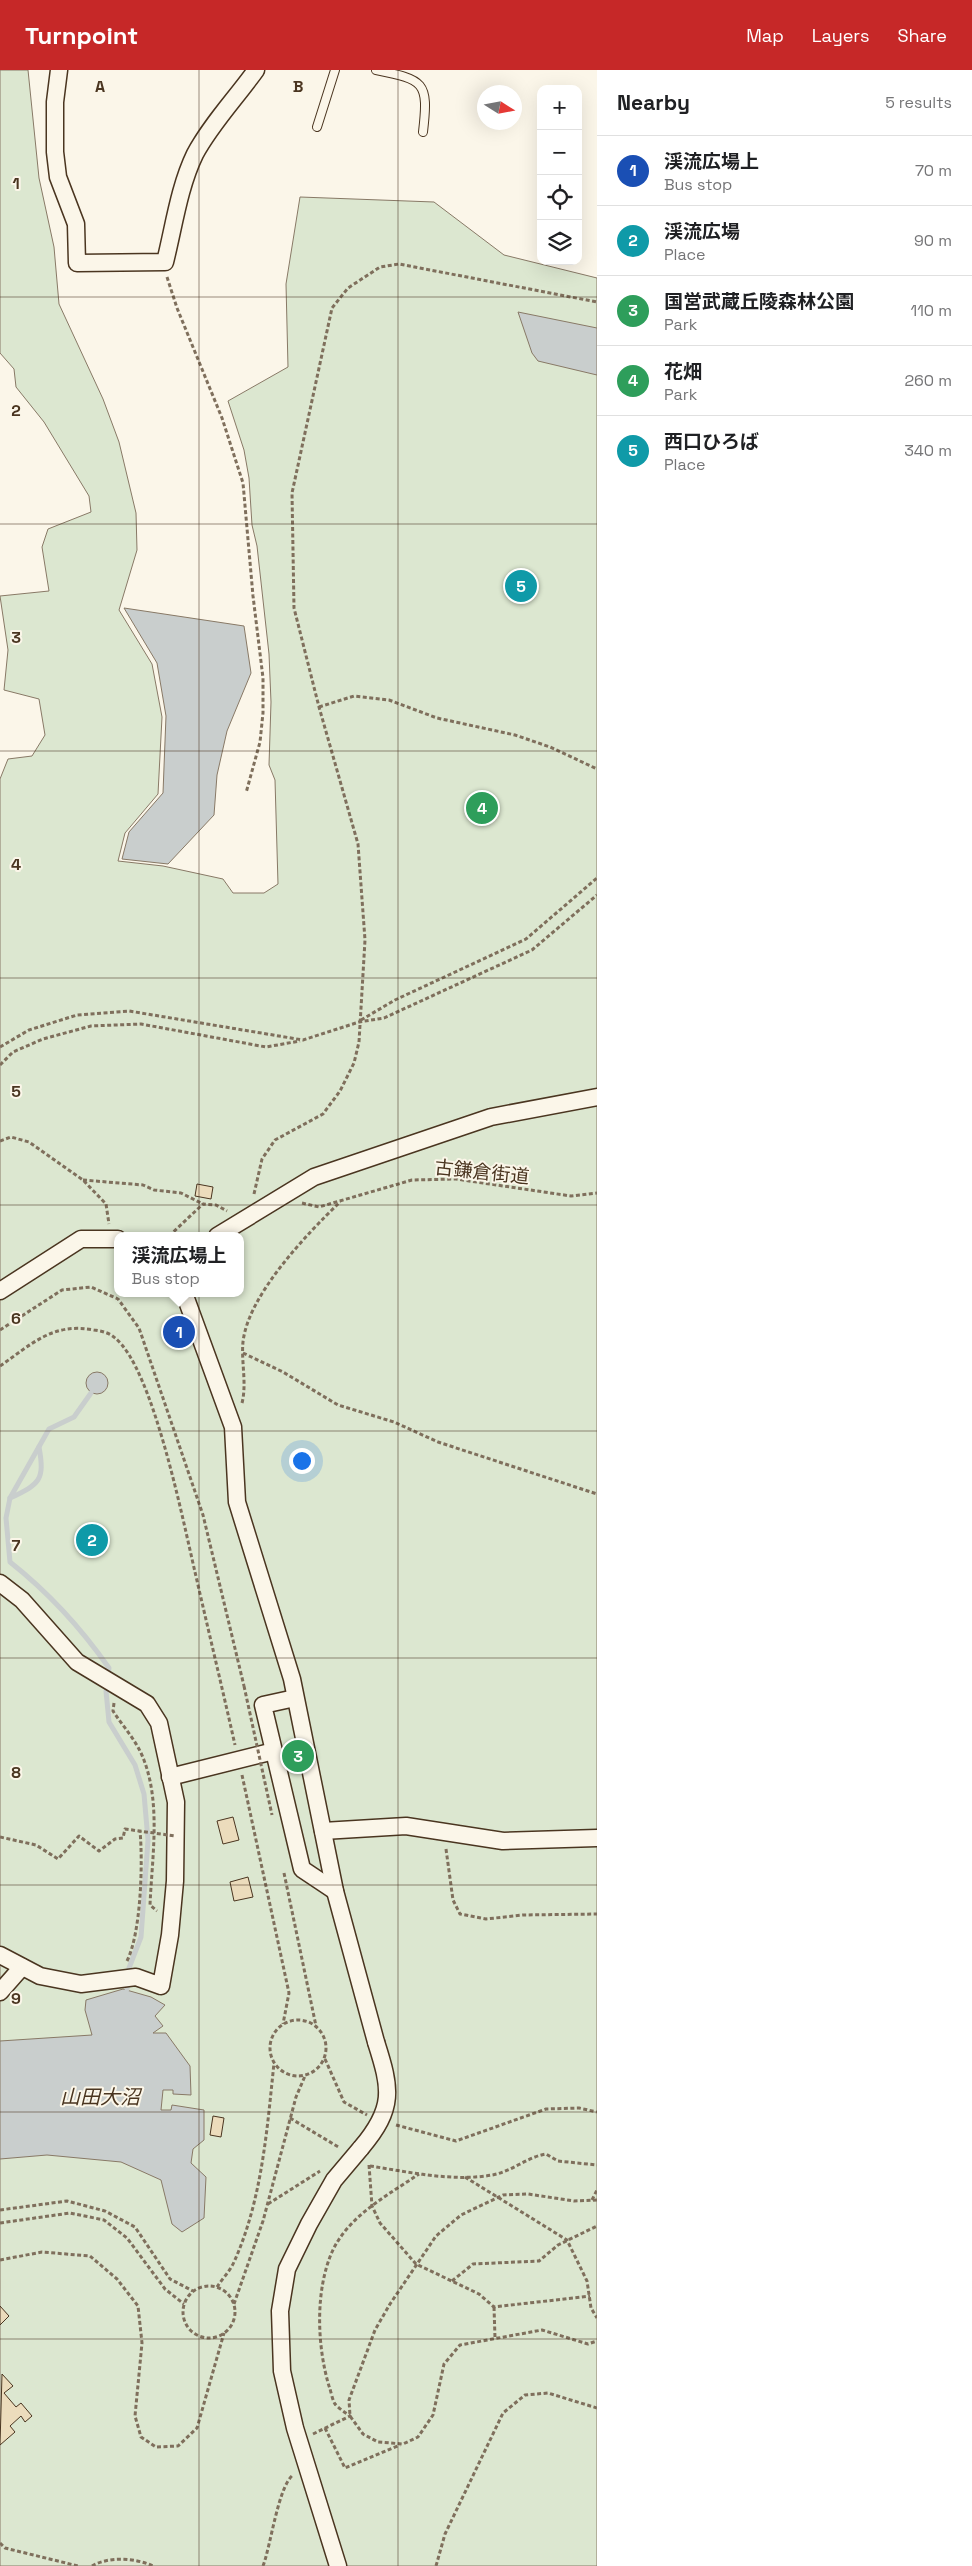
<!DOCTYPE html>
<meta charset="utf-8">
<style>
:root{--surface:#fff;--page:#f6f6f6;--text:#202124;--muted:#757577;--line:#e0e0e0;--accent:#c62828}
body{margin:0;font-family:"Space Grotesk","Noto Sans JP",sans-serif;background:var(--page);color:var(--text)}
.controls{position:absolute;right:15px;top:15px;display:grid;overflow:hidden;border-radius:10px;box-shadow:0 5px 20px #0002}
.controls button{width:45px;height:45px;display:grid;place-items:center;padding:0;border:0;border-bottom:1px solid var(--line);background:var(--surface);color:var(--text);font:25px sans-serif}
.compass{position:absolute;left:477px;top:15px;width:45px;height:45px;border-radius:50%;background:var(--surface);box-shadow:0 5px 20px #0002;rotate:101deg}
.you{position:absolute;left:301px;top:1390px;width:18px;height:18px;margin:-12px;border:4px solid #fff;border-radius:50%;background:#1a73e8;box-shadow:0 0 0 8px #1a73e833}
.badge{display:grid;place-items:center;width:32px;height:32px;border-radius:50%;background:var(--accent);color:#fff;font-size:16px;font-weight:700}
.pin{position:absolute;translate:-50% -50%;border:2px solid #fff;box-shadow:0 1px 5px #0006}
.popup{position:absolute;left:114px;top:1162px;width:130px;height:65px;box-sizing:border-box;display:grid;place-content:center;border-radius:10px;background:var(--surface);filter:drop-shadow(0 1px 4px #0005);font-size:16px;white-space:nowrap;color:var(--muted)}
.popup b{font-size:19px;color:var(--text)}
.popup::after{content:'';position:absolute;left:50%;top:100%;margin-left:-10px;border:10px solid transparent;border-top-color:var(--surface)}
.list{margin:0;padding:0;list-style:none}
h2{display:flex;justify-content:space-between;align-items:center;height:65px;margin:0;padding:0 20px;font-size:21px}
h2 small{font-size:16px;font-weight:400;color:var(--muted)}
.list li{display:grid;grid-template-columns:32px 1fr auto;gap:15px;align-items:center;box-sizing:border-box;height:70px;padding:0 20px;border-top:1px solid var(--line)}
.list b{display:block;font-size:19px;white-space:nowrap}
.list p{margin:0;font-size:16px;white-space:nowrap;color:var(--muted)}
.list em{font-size:16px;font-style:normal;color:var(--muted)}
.icon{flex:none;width:28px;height:28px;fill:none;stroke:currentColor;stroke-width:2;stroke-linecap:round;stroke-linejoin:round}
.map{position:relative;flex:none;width:597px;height:2496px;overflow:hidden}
header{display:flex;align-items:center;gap:30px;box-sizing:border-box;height:70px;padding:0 25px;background:var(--accent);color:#fff}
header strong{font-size:24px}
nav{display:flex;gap:28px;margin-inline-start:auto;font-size:18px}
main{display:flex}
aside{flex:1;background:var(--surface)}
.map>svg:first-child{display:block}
.green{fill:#dce7d0;stroke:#887966;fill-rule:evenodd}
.water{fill:#c9cecd;stroke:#887966}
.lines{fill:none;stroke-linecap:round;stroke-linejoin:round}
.stream{stroke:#c9cecd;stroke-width:5}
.building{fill:#ecdcbc;stroke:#4a3520}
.lane-casing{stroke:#4a3520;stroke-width:10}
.street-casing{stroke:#4a3520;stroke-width:19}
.path{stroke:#7f6f5c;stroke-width:3;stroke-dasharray:4 2.5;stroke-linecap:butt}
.lane{stroke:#fbf6e9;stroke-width:8}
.street{stroke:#fbf6e9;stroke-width:16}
.street-bridge-casing{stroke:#4a3520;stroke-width:19;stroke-linecap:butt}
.path-bridge{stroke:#7f6f5c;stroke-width:3;stroke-dasharray:4 2.5;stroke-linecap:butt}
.street-bridge{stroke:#fbf6e9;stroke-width:16}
.grid{fill:none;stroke:#4a3520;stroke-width:1;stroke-opacity:0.55}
.labels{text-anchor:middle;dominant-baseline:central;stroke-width:4;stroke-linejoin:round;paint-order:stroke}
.street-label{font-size:19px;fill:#4a3520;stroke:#fbf6e9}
.water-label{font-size:20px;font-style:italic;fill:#4a3520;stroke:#fbf6e9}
.grid-label{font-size:16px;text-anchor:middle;font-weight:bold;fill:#4a3520;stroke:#fbf6e9;stroke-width:4;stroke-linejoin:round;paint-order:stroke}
</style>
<header>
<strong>Turnpoint</strong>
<nav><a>Map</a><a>Layers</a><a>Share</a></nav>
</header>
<main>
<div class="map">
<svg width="597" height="2496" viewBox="0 0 597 2496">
<rect width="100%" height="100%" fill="#fbf6e9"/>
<path class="green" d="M0,0h28l11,108 15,69 5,57 44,95 16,43 17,71 1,37 -18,60 33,54 10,53 -4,77 -33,39 -7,28 45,5 60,13 10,14h31l14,-9 -3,-104 -6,-15 2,-63 -2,-48 -12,-108 -5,-21 -3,-47 -5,-28 -16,-49 60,-34 -2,-83 14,-87 134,5 70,53 93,23v2288h-597v-1787l8,-20 24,-3 13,-21 -6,-36 -35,-9 4,-40 -8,-54 49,-5 -7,-44 6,-18 43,-17 -2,-16 -45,-74 -28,-35 -2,-18 -14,-16zM118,1166h122v57h-122z"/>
<g class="water">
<path d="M518,242l79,16v47l-59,-14 -6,-8z"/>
<path d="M124,538l120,18 7,47 -24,58 -10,44 -3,40 -46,49 -46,-5 7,-27 34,-39 3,-77 -9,-53z"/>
<circle cx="97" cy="1313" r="11"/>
<path d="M123,1919l28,8 14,8 -10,11 8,10 -10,7h13l24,33 1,29 -18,-1v-4h-10l-2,20h10l1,-5 32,5v30l-11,9 -2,14 15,14 -2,41 -22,14 -10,-8 -11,-44 -40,-18 -74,-7 -47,4v-118l92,-6 -7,-25 1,-10z"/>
</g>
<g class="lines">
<g class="stream">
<path d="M91,1323l-17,24 -25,12 -39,69 -4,20 4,44c38,30 71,66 99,106l-1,6"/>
<path d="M10,1428c30,-14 35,-18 29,-51"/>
<path d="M106,1621l3,31 26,43 9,29 4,46 -7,97 -12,31 -2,21"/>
</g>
</g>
<g class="building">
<path d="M197,1114l16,3 -2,12 -16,-3z"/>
<path d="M233,1747l6,23 -16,4 -6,-23z"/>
<path d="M248,1807l5,20 -19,4 -4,-19z"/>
<path d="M213,2046l11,2 -3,19 -11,-2z"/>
<path d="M0,2236l9,10 -9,9z"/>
<path d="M2,2304l11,12 -9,7 12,14 5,-4 11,13 -7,6 -4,-6 -11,10 5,6 -15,13z"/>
</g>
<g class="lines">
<defs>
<g id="lane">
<path d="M376,0c48,10 53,11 47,62"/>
<path d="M317,57l18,-57"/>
</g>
<g id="street">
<path d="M59,0l-4,32v50l3,25 18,47 1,39 88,-1c9,-36 14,-75 30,-108 16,-30 41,-56 61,-84"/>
<path d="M217,1166l97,-59 177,-60 106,-20"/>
<path d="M0,1221l81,-52h37"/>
<path d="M184,1223l49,134 4,75 55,177 43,212 41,151"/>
<path d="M0,1513l22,17 55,62 70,42 12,19 17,79 -1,79 -5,54 -9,51 -25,-9 -55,7 -41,-8 -40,-21"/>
<path d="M295,1628l-32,7 39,164 33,22"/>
<path d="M170,1707l104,-26"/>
<path d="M323,1761l83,-5 97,15 94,-3"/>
<path d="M0,1922l22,-25"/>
<path d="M338,2496l-43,-138 -13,-57 -2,-60 7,-42 22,-45 25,-44 27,-32"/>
</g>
</defs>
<use href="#lane" class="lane-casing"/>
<use href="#street" class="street-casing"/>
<g class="path">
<path d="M167,207l10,31 45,110 21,65 10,113 10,82v35l-3,29 -14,51"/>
<path d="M319,637l35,-11 35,4 48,18 78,17 35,12 47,22"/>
<path d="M361,950l34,-20 131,-61 71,-61"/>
<path d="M0,977l29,-17 48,-15 52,-4 174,29 56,-18 25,-4 148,-68 65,-55"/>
<path d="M0,995l13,-13 30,-13 48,-13 50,-2 125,23 34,-6"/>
<path d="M0,1071l11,-4 18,5 54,38 23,24 3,20"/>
<path d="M83,1110l60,5 11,5 27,3 22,11"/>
<path d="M254,1124l8,-35 13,-19 48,-26 17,-23 14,-28 5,-21 6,-102 -7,-96 -39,-137 -25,-99 -2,-115 40,-185 16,-20 32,-21 19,-3 198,38"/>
<path d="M302,1133l17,4 93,-27 44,-1 115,17 26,-3"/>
<path d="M169,1166l34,-32 13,1 11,6"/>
<path d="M0,1260l62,-40 29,-3 27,12 21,29 64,187 41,171"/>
<path d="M243,1283l40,19 55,33 56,17 44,20 159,52"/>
<path d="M0,1296c32,-22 53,-44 94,-36 8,1 16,3 21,8 38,30 68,183 80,234 13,57 27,115 40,173"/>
<path d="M242,1333c5,-19 -1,-42 1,-61 5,-47 64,-108 97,-140"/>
<path d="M114,1633l-1,8c9,14 21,27 28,42 21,46 11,103 9,152l7,6"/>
<path d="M242,1705l47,218 -6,31"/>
<path d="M446,1779l7,51 7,14 26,5 37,-4 74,-1"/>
<path d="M284,1803l32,153"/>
<path d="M127,1891c14,-28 16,-98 13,-130"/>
<circle cx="298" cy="1978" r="28"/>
<path d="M325,1989l19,43 23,13"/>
<path d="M290,2048l50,30"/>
<path d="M396,2055l60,16 90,-32 33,-1 18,4"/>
<path d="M369,2095l3,41 8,17 36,41 63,30 15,13 96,-11"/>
<path d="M370,2096c39,6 83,16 122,9 19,-3 35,-18 54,-21l12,7 39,4"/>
<path d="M465,2107l102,63 20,41 4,27 6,10"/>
<path d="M592,2130l5,-10"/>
<path d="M597,2130l-23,1 -46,-7 -25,1 -42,20 -25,21 -46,68 -15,26 -26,70 1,16 13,18 15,8 25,2 15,-7 15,-22 11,-51 16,-19 82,-15 46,14 9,-3"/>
<path d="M268,2134l52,-33"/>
<path d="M0,2140l67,-9 38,10 30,16 35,52 23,12"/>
<path d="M0,2153l70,-10 34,7 23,18 38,51 19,15"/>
<path d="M0,2190l42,-8 48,4 27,23 21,27 4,37 -7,73 6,21 15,10 22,-1 19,-18 27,-95"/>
<path d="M452,2211l21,-17 66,-3 19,-16 39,-19"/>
<circle cx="209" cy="2242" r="26"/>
<path d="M217,2217c5,-8 13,-16 17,-25 28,-62 33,-132 40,-199"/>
<path d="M234,2234l29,-83 33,-124 9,-21"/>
<path d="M494,2237l1,31"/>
<path d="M325,2358l20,40 55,-23"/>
<path d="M313,2364l37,-18c-4,-3 -12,-8 -15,-12 -3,-5 -4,-13 -6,-18 -12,-40 -14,-95 3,-134 16,-36 56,-57 87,-78"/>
<path d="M0,2473l5,5 73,18"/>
<path d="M92,2496c17,-10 44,-8 61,0"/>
<path d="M263,2496c8,-21 15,-79 30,-91"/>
<path d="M436,2496l9,-32 58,-121 22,-18 23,-2 49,15"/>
</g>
<use href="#lane" class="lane"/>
<use href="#street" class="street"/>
<defs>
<path id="street-bridge" d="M361,2078c34,-40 30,-59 15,-106"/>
</defs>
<use href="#street-bridge" class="street-bridge-casing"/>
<g class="path-bridge">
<path d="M244,1616l28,129"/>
<path d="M0,1767l36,8 22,14 21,-23 20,15 16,-12 8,-1 2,-9 50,7"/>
</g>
<use href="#street-bridge" class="street-bridge"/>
</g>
<path class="grid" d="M199,0v2496M398,0v2496M0,227h597M0,454h597M0,681h597M0,908h597M0,1135h597M0,1361h597M0,1588h597M0,1815h597M0,2042h597M0,2269h597"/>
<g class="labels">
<g class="street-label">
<text transform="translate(482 1102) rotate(6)">古鎌倉街道</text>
</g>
<g class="water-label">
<text x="100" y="2027">山田大沼</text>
</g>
</g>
<g class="grid-label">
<text x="100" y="22">A</text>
<text x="298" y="22">B</text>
<text x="16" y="119">1</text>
<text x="16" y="346">2</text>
<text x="16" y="573">3</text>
<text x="16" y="800">4</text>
<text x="16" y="1027">5</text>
<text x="16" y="1254">6</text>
<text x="16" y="1481">7</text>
<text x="16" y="1708">8</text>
<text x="16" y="1934">9</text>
</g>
</svg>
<div class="controls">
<button>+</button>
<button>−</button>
<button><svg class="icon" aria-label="locate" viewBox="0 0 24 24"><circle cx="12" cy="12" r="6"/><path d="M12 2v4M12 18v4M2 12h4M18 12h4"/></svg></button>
<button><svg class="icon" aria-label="layers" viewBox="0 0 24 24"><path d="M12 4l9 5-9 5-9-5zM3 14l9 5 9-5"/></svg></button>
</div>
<svg class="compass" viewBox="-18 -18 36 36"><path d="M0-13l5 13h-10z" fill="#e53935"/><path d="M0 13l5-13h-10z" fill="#757577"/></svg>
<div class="you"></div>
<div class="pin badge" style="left:179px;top:1262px;background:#1a4fb4">1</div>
<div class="popup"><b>渓流広場上</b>Bus stop</div>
<div class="pin badge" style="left:92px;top:1470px;background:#0f9aa8">2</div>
<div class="pin badge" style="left:298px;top:1686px;background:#2e9e5b">3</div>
<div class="pin badge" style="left:482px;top:738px;background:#2e9e5b">4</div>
<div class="pin badge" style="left:521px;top:516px;background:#0f9aa8">5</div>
</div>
<aside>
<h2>Nearby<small>5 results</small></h2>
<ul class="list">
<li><span class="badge" style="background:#1a4fb4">1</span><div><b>渓流広場上</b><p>Bus stop</p></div><em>70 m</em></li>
<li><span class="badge" style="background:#0f9aa8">2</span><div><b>渓流広場</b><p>Place</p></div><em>90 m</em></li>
<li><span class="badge" style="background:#2e9e5b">3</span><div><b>国営武蔵丘陵森林公園</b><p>Park</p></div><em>110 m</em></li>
<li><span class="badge" style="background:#2e9e5b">4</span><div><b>花畑</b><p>Park</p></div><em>260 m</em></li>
<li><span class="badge" style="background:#0f9aa8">5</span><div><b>西口ひろば</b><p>Place</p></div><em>340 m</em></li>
</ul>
</aside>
</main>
